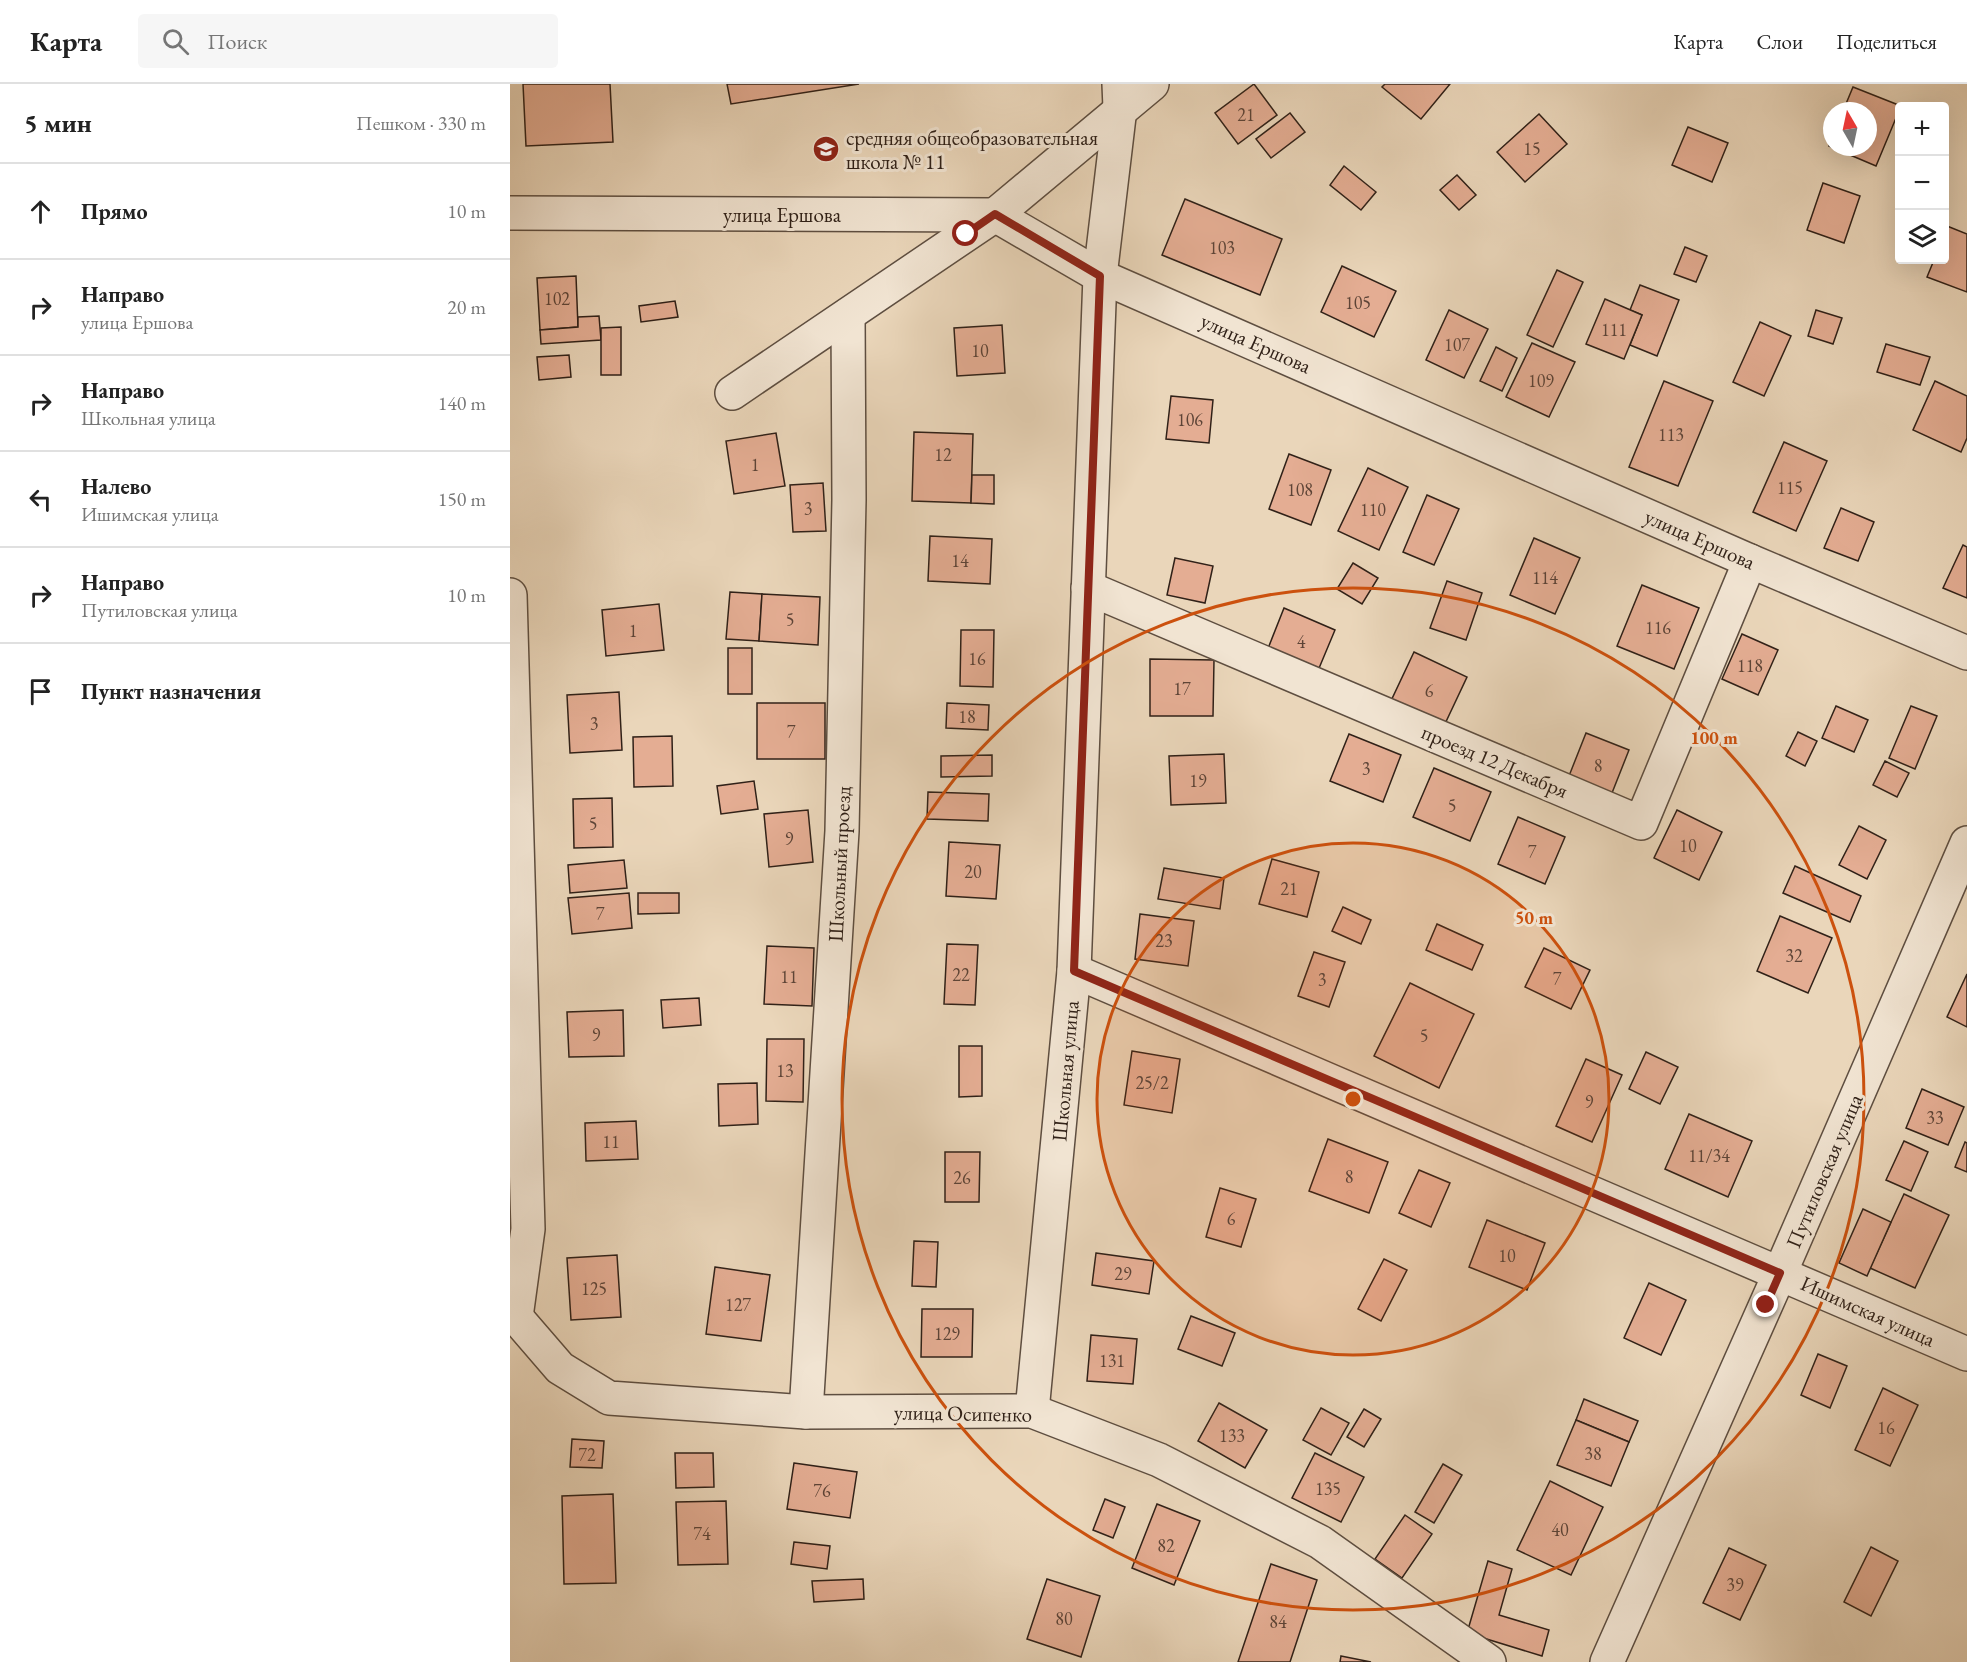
<!DOCTYPE html>
<html lang="ru">
<meta charset="utf-8">
<style>
:root{--surface:#fff;--page:#f6f6f6;--text:#222;--muted:#767676;--line:#e0e0e0}
body{margin:0;font-family:"EB Garamond",serif;background:var(--page);color:var(--text)}
.controls{position:absolute;right:18px;top:18px;display:grid;overflow:hidden;border-radius:6px;box-shadow:0 6px 24px #0002}
.controls button{width:54px;height:54px;display:grid;place-items:center;padding:0;border:0;border-bottom:2px solid var(--line);background:var(--surface);color:var(--text);font:30px sans-serif}
.compass{position:absolute;left:1313px;top:18px;width:54px;height:54px;border-radius:50%;background:var(--surface);box-shadow:0 6px 24px #0002;rotate:351deg}
.stop{position:absolute;width:18px;height:18px;margin:-14px;border:4px solid #8f2418;border-radius:50%;background:#fff}
.stop.end{background:#8f2418;border-color:#fff;box-shadow:0 2px 6px #0008}
.list{margin:0;padding:0;list-style:none}
h2{display:flex;justify-content:space-between;align-items:center;height:78px;margin:0;padding:0 24px;font-size:26px}
h2 small{font-size:20px;font-weight:400;color:var(--muted)}
.list li{display:grid;grid-template-columns:39px 1fr auto;gap:18px;align-items:center;box-sizing:border-box;height:96px;padding:0 24px;border-top:2px solid var(--line)}
.list b{display:block;font-size:22px;white-space:nowrap}
.list p{margin:0;font-size:20px;white-space:nowrap;color:var(--muted)}
.list em{font-size:20px;font-style:normal;color:var(--muted)}
.icon{flex:none;width:33px;height:33px;fill:none;stroke:currentColor;stroke-width:2;stroke-linecap:round;stroke-linejoin:round}
.map{position:relative;flex:none;width:1457px;height:1578px;overflow:hidden}
header{display:flex;align-items:center;gap:36px;box-sizing:border-box;height:84px;padding:0 30px;background:var(--surface);border-bottom:2px solid var(--line)}
header strong{font-size:28px}
nav{display:flex;gap:33px;margin-inline-start:auto;font-size:21px}
.search{width:420px;height:54px;background:var(--page);display:flex;align-items:center;gap:15px;box-sizing:border-box;padding:0 21px;border-radius:6px;color:var(--muted);font-size:22px}
main{display:flex}
aside{flex:1;background:var(--surface)}
.map>svg:first-child{display:block}
.building{fill:#e4ad93;stroke:#302118;stroke-width:1.5}
.lines{fill:none;stroke-linecap:round;stroke-linejoin:round}
.minor-casing{stroke:#5e4e40;stroke-width:36}
.tertiary-casing{stroke:#5e4e40;stroke-width:36}
.minor{stroke:#f1e4d2;stroke-width:33}
.tertiary{stroke:#f1e4d2;stroke-width:33}
.route{stroke:#8f2418;stroke-width:8}
.ring{fill:none;stroke:#cc510e;stroke-width:3}
.labels{text-anchor:middle;dominant-baseline:central;stroke-width:6;stroke-linejoin:round;paint-order:stroke}
.number-label{font-size:18px;fill:#5d4437}
.poi-label{font-size:21px;fill:#302118;stroke:#f1e4d2;text-anchor:start}
.street-label{font-size:21px;fill:#302118;stroke:#f1e4d2}
.centre{fill:#cc510e;stroke:#f1e4d2;stroke-width:3}
.ring-label{font-size:18px;text-anchor:middle;font-weight:bold;fill:#cc510e;stroke:#f1e4d2;stroke-width:6;stroke-linejoin:round;paint-order:stroke}
</style>
<header>
<strong>Карта</strong>
<div class="search"><svg class="icon" aria-label="search" viewBox="0 0 24 24"><circle cx="10" cy="10" r="6"/><path d="M15 15l6 6"/></svg>Поиск</div>
<nav><a>Карта</a><a>Слои</a><a>Поделиться</a></nav>
</header>
<main>
<aside>
<h2>5 мин<small>Пешком · 330 m</small></h2>
<ul class="list">
<li><svg class="icon" aria-label="ahead" viewBox="0 0 24 24"><path d="M12 20V5M6 11l6-6 6 6"/></svg><div><b>Прямо</b></div><em>10 m</em></li>
<li><svg class="icon" aria-label="right" viewBox="0 0 24 24"><path d="M7 20v-9h11M14 6l5 5-5 5"/></svg><div><b>Направо</b><p>улица Ершова</p></div><em>20 m</em></li>
<li><svg class="icon" aria-label="right" viewBox="0 0 24 24"><path d="M7 20v-9h11M14 6l5 5-5 5"/></svg><div><b>Направо</b><p>Школьная улица</p></div><em>140 m</em></li>
<li><svg class="icon" aria-label="left" viewBox="0 0 24 24"><path d="M17 20v-9H6M10 6l-5 5 5 5"/></svg><div><b>Налево</b><p>Ишимская улица</p></div><em>150 m</em></li>
<li><svg class="icon" aria-label="right" viewBox="0 0 24 24"><path d="M7 20v-9h11M14 6l5 5-5 5"/></svg><div><b>Направо</b><p>Путиловская улица</p></div><em>10 m</em></li>
<li><svg class="icon" aria-label="arrive" viewBox="0 0 24 24"><path d="M6 21V4h12l-3 4 3 4H6"/></svg><div><b>Пункт назначения</b></div></li>
</ul>
</aside>
<div class="map">
<svg width="1457" height="1578" viewBox="0 0 1457 1578">
<rect width="100%" height="100%" fill="#ead6ba"/>
<filter id="stains"><feTurbulence type="fractalNoise" baseFrequency=".00333" numOctaves="4"/><feColorMatrix values="0 0 0 0 .2 0 0 0 0 .09 0 0 0 0 .02 0 0 0 .5 -.17"/></filter>
<radialGradient id="worn" r=".72"><stop offset=".6" stop-color="#630" stop-opacity="0"/><stop offset="1" stop-color="#630" stop-opacity=".3"/></radialGradient>
<g class="building">
<path d="M13,0h87l3,58 -87,4z"/>
<path d="M217,0h132l-128,20z"/>
<path d="M744,0l23,31 -39,29 -23,-31z"/>
<path d="M875,0h65l-29,35 -39,-32z"/>
<path d="M1343,3l48,19 -25,60 -47,-20 3,-8v9h36v-36h-25z"/>
<path d="M780,29l15,19 -34,26 -15,-19z"/>
<path d="M1029,30l28,30 -42,38 -28,-30z"/>
<path d="M1178,43l40,16 -16,39 -40,-17z"/>
<path d="M834,82l32,26 -15,18 -31,-25z"/>
<path d="M947,91l19,20 -17,15 -19,-20z"/>
<path d="M1313,99l37,13 -16,47 -37,-13z"/>
<path d="M675,115l97,40 -22,56 -98,-40z"/>
<path d="M1437,142l20,8v58l-40,-15 7,-17h10v-27z"/>
<path d="M1175,163l22,9 -11,26 -22,-8z"/>
<path d="M832,182l54,25 -22,46 -53,-25z"/>
<path d="M1047,186l26,12 -30,65 -26,-12z"/>
<path d="M66,192l2,51 -38,3 -3,-52z"/>
<path d="M1130,201l39,15 -22,56 -27,-11 12,-30 -12,-5z"/>
<path d="M1095,215l37,16 -18,44 -38,-15z"/>
<path d="M165,217l3,16 -37,5 -2,-16z"/>
<path d="M939,226l39,19 -24,49 -38,-18z"/>
<path d="M1306,226l26,8 -9,26 -25,-8z"/>
<path d="M89,232l2,24 -60,4 -1,-14 38,-3v-10z"/>
<path d="M1250,238l31,14 -27,60 -31,-14z"/>
<path d="M492,241l3,48 -48,3 -3,-48z"/>
<path d="M111,243v48h-20v-47z"/>
<path d="M1022,259l43,19 -26,55 -43,-20z"/>
<path d="M1376,260l44,13 -10,28 -43,-13z"/>
<path d="M986,263l21,11 -15,33 -22,-10z"/>
<path d="M59,271l2,22 -32,3 -2,-23z"/>
<path d="M1154,297l49,20 -35,85 -49,-19z"/>
<path d="M1425,297l32,15v42l-6,14 -48,-22z"/>
<path d="M661,312l42,4 -4,43 -43,-4z"/>
<path d="M404,348l59,2 -2,69 -59,-2z"/>
<path d="M266,349l9,53 -51,8 -8,-53z"/>
<path d="M1274,358l43,19 -31,70 -43,-19z"/>
<path d="M779,370l42,16 -20,55 -42,-16z"/>
<path d="M858,384l40,19 -29,63 -41,-19z"/>
<path d="M462,391h22v29l-23,-1z"/>
<path d="M313,399l3,48 -33,1 -3,-47z"/>
<path d="M917,411l32,14 -25,56 -31,-13z"/>
<path d="M1331,424l33,14 -16,39 -34,-13z"/>
<path d="M420,452l62,3 -2,45 -62,-3z"/>
<path d="M1024,454l46,20 -25,56 -45,-19z"/>
<path d="M1453,461l4,2v51l-24,-10z"/>
<path d="M665,474l38,8 -8,37 -38,-8z"/>
<path d="M843,479l25,15 -16,26 -25,-15z"/>
<path d="M937,497l35,12 -16,47 -36,-12z"/>
<path d="M1132,501l57,23 -25,61 -57,-23z"/>
<path d="M220,508l32,2 -3,47 -33,-2z"/>
<path d="M252,510l58,3 -2,48 -59,-4z"/>
<path d="M149,520l5,46 -58,6 -4,-46z"/>
<path d="M774,524l51,22 -18,43 -50,-22z"/>
<path d="M451,546h33l-1,57 -33,-1z"/>
<path d="M1232,550l36,16 -20,45 -36,-16z"/>
<rect x="218" y="564" width="24" height="46"/>
<path d="M904,568l53,25 -24,51 -53,-25z"/>
<path d="M640,575l64,1 -1,56h-63z"/>
<path d="M109,608l3,58 -52,3 -3,-58z"/>
<rect x="247" y="619" width="68" height="56"/>
<path d="M437,619l42,2 -1,25 -42,-2z"/>
<path d="M1326,622l32,14 -14,32 -32,-14z"/>
<path d="M1401,622l26,10 -22,53 -26,-11z"/>
<path d="M1288,648l19,9 -12,25 -19,-10z"/>
<path d="M1076,649l43,17 -19,48 -43,-17z"/>
<path d="M839,650l52,21 -18,47 -53,-21z"/>
<path d="M162,652l1,50 -39,1 -1,-50z"/>
<path d="M714,670l2,49 -55,2 -2,-49z"/>
<path d="M482,671v21l-51,1v-21z"/>
<path d="M1375,677l24,12 -12,24 -24,-12z"/>
<path d="M924,684l57,24 -21,49 -57,-24z"/>
<path d="M244,697l4,28 -37,5 -4,-28z"/>
<path d="M418,708l61,2 -1,27 -61,-2z"/>
<path d="M102,714l1,49 -39,1 -1,-49z"/>
<path d="M298,726l5,52 -44,5 -5,-53z"/>
<path d="M1167,726l45,22 -23,48 -45,-22z"/>
<path d="M1008,733l47,20 -20,47 -47,-20z"/>
<path d="M1349,742l27,14 -19,39 -28,-14z"/>
<path d="M439,758l51,3 -4,54 -50,-3z"/>
<path d="M762,775l47,13 -12,45 -48,-13z"/>
<path d="M114,776l3,28 -57,5 -2,-28z"/>
<path d="M1285,782l66,30 -11,26 -67,-29z"/>
<path d="M654,784l60,10 -4,31 -62,-10z"/>
<path d="M119,809l3,35 -60,6 -4,-36z"/>
<path d="M128,809h41v20l-41,1z"/>
<path d="M833,823l28,13 -10,24 -29,-13z"/>
<path d="M630,830l54,7 -6,45 -53,-7z"/>
<path d="M1270,832l52,22 -24,55 -51,-22z"/>
<path d="M927,840l46,21 -11,25 -46,-20z"/>
<path d="M437,860l31,1 -3,60 -31,-1z"/>
<path d="M257,862l47,2 -2,58 -48,-2z"/>
<path d="M1034,864l46,22 -19,39 -46,-22z"/>
<path d="M804,868l31,10 -16,45 -31,-11z"/>
<path d="M1457,890v53l-20,-10z"/>
<path d="M900,899l64,31 -35,74 -65,-32z"/>
<path d="M189,914l2,27 -38,3 -2,-28z"/>
<path d="M113,926l1,46 -55,1 -2,-45z"/>
<path d="M257,955h37l-1,63 -37,-1z"/>
<path d="M449,962h23v50l-23,1z"/>
<path d="M622,967l48,8 -8,54 -48,-8z"/>
<path d="M1136,968l32,15 -18,37 -31,-15z"/>
<path d="M1076,975l36,16 -30,67 -36,-16z"/>
<path d="M247,999l1,41 -39,2 -1,-42z"/>
<path d="M1412,1005l42,18 -16,38 -42,-17z"/>
<path d="M1179,1030l63,27 -24,56 -63,-28z"/>
<path d="M126,1037l2,38 -52,2 -1,-38z"/>
<path d="M818,1055l60,23 -19,51 -60,-22z"/>
<path d="M1394,1057l24,11 -17,39 -25,-11z"/>
<path d="M1455,1058l2,1v29l-12,-5z"/>
<path d="M435,1068h35l-1,50h-34z"/>
<path d="M909,1086l31,13 -19,44 -32,-14z"/>
<path d="M710,1104l36,11 -15,48 -35,-10z"/>
<path d="M1394,1110l45,21 -34,73 -45,-20z"/>
<path d="M1353,1125l28,13 -24,54 -28,-13z"/>
<path d="M977,1136l58,23 -18,47 -58,-23z"/>
<path d="M404,1157l24,1 -2,45 -24,-1z"/>
<path d="M586,1169l58,8 -5,33 -57,-9z"/>
<path d="M107,1171l4,62 -50,3 -4,-62z"/>
<path d="M874,1175l23,11 -26,51 -23,-12z"/>
<path d="M205,1183l55,8 -9,66 -55,-7z"/>
<path d="M1139,1199l37,17 -25,55 -37,-17z"/>
<path d="M412,1225h51l-1,48h-51z"/>
<path d="M681,1232l44,17 -13,33 -44,-17z"/>
<path d="M581,1251l46,4 -4,45 -46,-3z"/>
<path d="M1308,1270l29,12 -17,42 -29,-13z"/>
<path d="M1373,1304l35,17 -28,61 -35,-16z"/>
<path d="M1074,1315l54,22 -9,21 -53,-22z"/>
<path d="M709,1319l48,27 -22,38 -47,-27z"/>
<path d="M811,1324l28,15 -18,32 -28,-15z"/>
<path d="M854,1325l17,10 -17,28 -17,-10z"/>
<path d="M1066,1336l53,22 -18,44 -54,-21z"/>
<path d="M62,1355l32,2 -2,27 -32,-1z"/>
<path d="M165,1369h38l1,34 -38,1z"/>
<path d="M805,1369l49,24 -23,45 -49,-24z"/>
<path d="M284,1379l63,9 -7,46 -63,-9z"/>
<path d="M933,1380l19,11 -28,48 -19,-11z"/>
<path d="M1040,1397l53,26 -32,68 -54,-25z"/>
<path d="M103,1410l3,89 -52,1 -2,-88z"/>
<path d="M595,1415l20,8 -12,31 -20,-8z"/>
<path d="M216,1417l2,63 -50,1 -2,-63z"/>
<path d="M647,1420l43,17 -26,64 -42,-17z"/>
<path d="M895,1431l27,19 -30,44 -27,-19z"/>
<path d="M284,1458l36,4 -3,23 -36,-5z"/>
<path d="M1361,1463l27,14 -27,55 -27,-14z"/>
<path d="M1219,1464l37,17 -26,55 -37,-17z"/>
<path d="M978,1477l24,8 -13,46 50,15 -7,26 -75,-23z"/>
<path d="M761,1480l46,16 -27,82h-52z"/>
<path d="M353,1495l1,20 -50,3 -2,-21z"/>
<path d="M537,1495l53,17 -19,61 -54,-18z"/>
<path d="M831,1572l30,6h-31z"/>
</g>
<g class="lines">
<defs>
<g id="minor">
<path d="M222,309l263,-178 157,-131"/>
<path d="M578,504l553,235 109,-262"/>
<path d="M0,511l18,634 -12,88"/>
<path d="M564,887l893,383"/>
<path d="M0,1233h6l44,51 49,30 197,14 226,-1 127,49 161,82 169,120"/>
<path d="M522,1327l42,-440 26,-695 20,-168 -1,-24"/>
<path d="M296,1328l36,-581 7,-331 -1,-185"/>
<path d="M1097,1578l173,-389 187,-430"/>
</g>
<path id="tertiary" d="M0,129l485,2 105,61 650,285 217,92"/>
</defs>
<use href="#minor" class="minor-casing"/>
<use href="#tertiary" class="tertiary-casing"/>
<use href="#minor" class="minor"/>
<use href="#tertiary" class="tertiary"/>
</g>
<g class="lines">
<path class="route" d="M456,150l29,-20 105,62 -26,695 706,302 -14,32"/>
</g>
<circle cx="843" cy="1015" r="256" fill="#cc510e" fill-opacity=".12"/>
<g class="ring">
<circle cx="843" cy="1015" r="256"/>
<circle cx="843" cy="1015" r="511"/>
</g>
<defs>
<symbol id="school-disc" viewBox="-11 -11 22 22"><circle r="9.5" fill="#8f2418" stroke="#f1e4d2"/><path d="M0-5L7-2L0 1L-7-2ZM-4 1L0 2.5L4 1V4Q0 6-4 4Z" fill="#fff"/></symbol>
</defs>
<g fill-rule="evenodd">
<use href="#school-disc" x="301" y="50" width="30" height="30"/>
</g>
<g class="labels">
<g class="number-label">
<text x="736" y="30">21</text>
<text x="1022" y="64">15</text>
<text x="712" y="163">103</text>
<text x="47" y="214">102</text>
<text x="848" y="218">105</text>
<text x="1104" y="245">111</text>
<text x="947" y="260">107</text>
<text x="470" y="266">10</text>
<text x="1031" y="296">109</text>
<text x="680" y="335">106</text>
<text x="1161" y="350">113</text>
<text x="433" y="370">12</text>
<text x="245" y="380">1</text>
<text x="1280" y="403">115</text>
<text x="790" y="405">108</text>
<text x="298" y="424">3</text>
<text x="863" y="425">110</text>
<text x="450" y="476">14</text>
<text x="1035" y="493">114</text>
<text x="280" y="535">5</text>
<text x="1148" y="543">116</text>
<text x="123" y="546">1</text>
<text x="791" y="557">4</text>
<text x="467" y="574">16</text>
<text x="1240" y="581">118</text>
<text x="672" y="604">17</text>
<text x="919" y="606">6</text>
<text x="457" y="632">18</text>
<text x="84" y="639">3</text>
<text x="281" y="647">7</text>
<text x="1088" y="681">8</text>
<text x="856" y="684">3</text>
<text x="688" y="696">19</text>
<text x="942" y="721">5</text>
<text x="83" y="739">5</text>
<text x="279" y="754">9</text>
<text x="1178" y="761">10</text>
<text x="1022" y="767">7</text>
<text x="463" y="787">20</text>
<text x="779" y="804">21</text>
<text x="90" y="829">7</text>
<text x="654" y="856">23</text>
<text x="1284" y="871">32</text>
<text x="451" y="890">22</text>
<text x="279" y="892">11</text>
<text x="1047" y="894">7</text>
<text x="812" y="895">3</text>
<text x="86" y="950">9</text>
<text x="914" y="951">5</text>
<text x="275" y="986">13</text>
<text x="642" y="998">25/2</text>
<text x="1079" y="1017">9</text>
<text x="1425" y="1033">33</text>
<text x="101" y="1057">11</text>
<text x="1199" y="1071">11/34</text>
<text x="839" y="1092">8</text>
<text x="452" y="1093">26</text>
<text x="721" y="1134">6</text>
<text x="997" y="1171">10</text>
<text x="613" y="1189">29</text>
<text x="84" y="1204">125</text>
<text x="228" y="1220">127</text>
<text x="437" y="1249">129</text>
<text x="602" y="1276">131</text>
<text x="1376" y="1343">16</text>
<text x="722" y="1351">133</text>
<text x="1083" y="1369">38</text>
<text x="77" y="1370">72</text>
<text x="818" y="1404">135</text>
<text x="312" y="1406">76</text>
<text x="1050" y="1445">40</text>
<text x="192" y="1449">74</text>
<text x="656" y="1461">82</text>
<text x="1225" y="1500">39</text>
<text x="554" y="1534">80</text>
<text x="768" y="1537">84</text>
</g>
<g class="poi-label">
<text x="336" y="53">средняя общеобразовательная<tspan x="336" dy="24">школа № 11</tspan></text>
</g>
<g class="street-label">
<text x="272" y="130">улица Ершова</text>
<text transform="translate(746 259) rotate(24)">улица Ершова</text>
<text transform="translate(1190 455) rotate(24)">улица Ершова</text>
<text transform="translate(985 677) rotate(23)">проезд 12 Декабря</text>
<text transform="translate(329 780) rotate(-87)">Школьный проезд</text>
<text transform="translate(555 987) rotate(-85)">Школьная улица</text>
<text transform="translate(1314 1087) rotate(-67)">Путиловская улица</text>
<text transform="translate(1358 1227) rotate(24)">Ишимская улица</text>
<text transform="translate(453 1329) rotate(1)">улица Осипенко</text>
</g>
</g>
<circle cx="843" cy="1015" r="9" class="centre"/>
<g class="ring-label">
<text x="1204" y="660">100 m</text>
<text x="1024" y="840">50 m</text>
</g>
<rect width="100%" height="100%" filter="url(#stains)"/>
<rect width="100%" height="100%" fill="url(#worn)"/>
</svg>
<div class="controls">
<button>+</button>
<button>−</button>
<button><svg class="icon" aria-label="layers" viewBox="0 0 24 24"><path d="M12 4l9 5-9 5-9-5zM3 14l9 5 9-5"/></svg></button>
</div>
<svg class="compass" viewBox="-18 -18 36 36"><path d="M0-13l5 13h-10z" fill="#e53935"/><path d="M0 13l5-13h-10z" fill="#767676"/></svg>
<div class="stop" style="left:456px;top:150px"></div>
<div class="stop end" style="left:1256px;top:1221px"></div>
</div>
</main>
